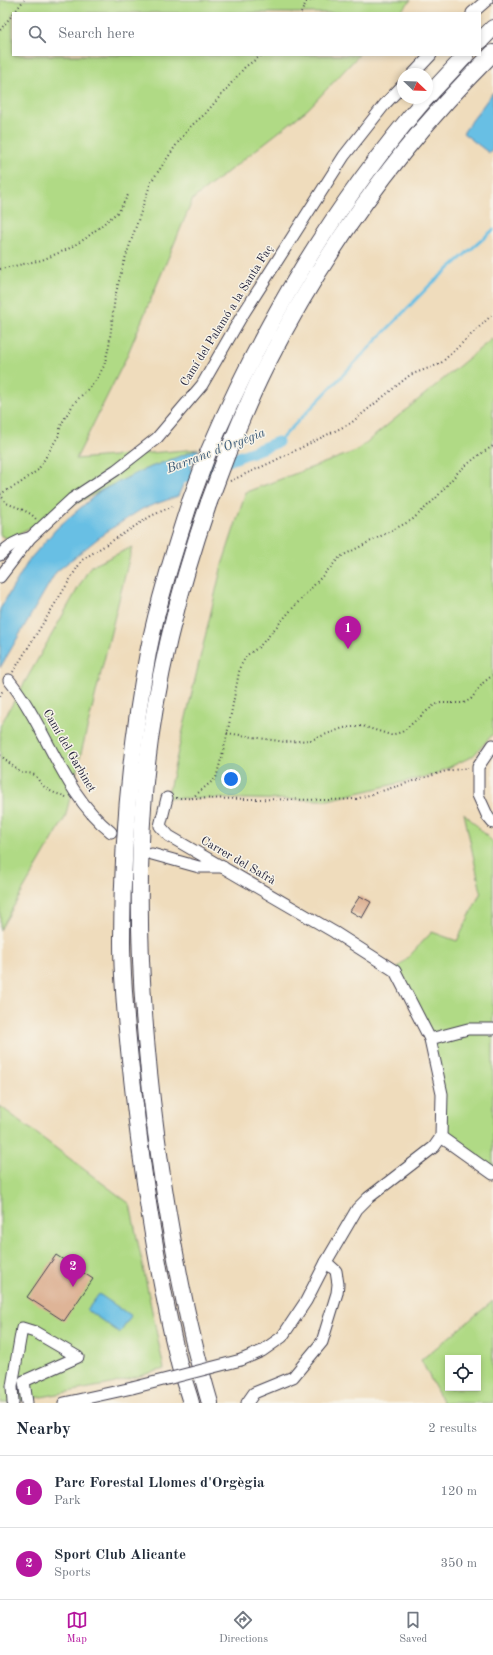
<!DOCTYPE html>
<meta charset="utf-8">
<style>
:root{--surface:#fff;--page:#f6f6f7;--text:#1f2937;--muted:#747a83;--line:#e0e1e3;--accent:#b5179e}
body{margin:0;font-family:"Old Standard TT",serif;background:var(--page);color:var(--text)}
.controls{position:absolute;right:12px;bottom:12px;display:grid;overflow:hidden;border-radius:0px;box-shadow:0 2px 6px #0003}
.controls button{width:36px;height:36px;display:grid;place-items:center;padding:0;border:0;border-bottom:1px solid var(--line);background:var(--surface);color:var(--text);font:20px sans-serif}
.compass{position:absolute;left:397px;top:68px;width:36px;height:36px;border-radius:50%;background:var(--surface);box-shadow:0 2px 6px #0003;rotate:113deg}
.you{position:absolute;left:231px;top:779px;width:14px;height:14px;margin:-10px;border:3px solid #fff;border-radius:50%;background:#1a73e8;box-shadow:0 0 0 6px #1a73e833}
.badge{display:grid;place-items:center;width:26px;height:26px;border-radius:50%;background:var(--accent);color:#fff;font-size:13px;font-weight:700}
.pin{position:absolute;translate:-50% -33px;filter:drop-shadow(0 1px 2px #0008)}
.pin::after{content:'';position:absolute;top:21px;width:14px;height:12px;background:inherit;clip-path:polygon(0 0,100% 0,50% 100%)}
.list{margin:0;padding:0;list-style:none}
h2{display:flex;justify-content:space-between;align-items:center;height:52px;margin:0;padding:0 16px;font-size:17px}
h2 small{font-size:13px;font-weight:400;color:var(--muted)}
.list li{display:grid;grid-template-columns:26px 1fr auto;gap:12px;align-items:center;box-sizing:border-box;height:72px;padding:0 16px;border-top:1px solid var(--line)}
.list b{display:block;font-size:15px;white-space:nowrap}
.list p{margin:0;font-size:13px;white-space:nowrap;color:var(--muted)}
.list em{font-size:13px;font-style:normal;color:var(--muted)}
.icon{flex:none;width:22px;height:22px;fill:none;stroke:currentColor;stroke-width:2;stroke-linecap:round;stroke-linejoin:round}
.map{position:relative;flex:none;width:493px;height:1403px;overflow:hidden}
.search{position:absolute;background:var(--surface);box-shadow:0 2px 6px #0003;left:12px;right:12px;top:12px;height:44px;display:flex;align-items:center;gap:10px;box-sizing:border-box;padding:0 14px;border-radius:0px;color:var(--muted);font-size:15px}
.sheet{height:196px;background:var(--surface)}
nav{display:flex;justify-content:space-around;align-items:center;box-sizing:border-box;height:56px;border-top:1px solid var(--line);background:var(--surface);font-size:11px;color:var(--muted)}
nav a{display:grid;justify-items:center;gap:2px}
nav .on{color:var(--accent)}
.map>svg:first-child{display:block}
.green{fill:#b0da85;stroke:#697e60;fill-rule:evenodd}
.water{fill:#67bfe4;stroke:#447090}
.lines{fill:none;stroke-linecap:round;stroke-linejoin:round}
.stream{stroke:#67bfe4;stroke-width:3}
.canal{stroke:#67bfe4;stroke-width:11}
.building{fill:#deb497}
.minor-casing{stroke:#413e4e;stroke-width:13}
.highway-casing{stroke:#413e4e;stroke-width:18}
.path{stroke:#413e4e;stroke-width:2;stroke-dasharray:1 3;stroke-linecap:butt}
.minor{stroke:#fff;stroke-width:11}
.highway{stroke:#fff;stroke-width:16}
.minor-bridge-casing{stroke:#413e4e;stroke-width:13;stroke-linecap:butt}
.highway-bridge-casing{stroke:#413e4e;stroke-width:18;stroke-linecap:butt}
.minor-bridge{stroke:#fff;stroke-width:11}
.highway-bridge{stroke:#fff;stroke-width:16}
.labels{text-anchor:middle;dominant-baseline:central;stroke-width:3;stroke-linejoin:round;paint-order:stroke}
.street-label{font-size:12px;fill:#22223b;stroke:#f7f3e8}
.water-label{font-size:13px;font-style:italic;fill:#3a5976;stroke:#f7f3e8}
</style>
<div class="map">
<svg width="493" height="1403" viewBox="0 0 493 1403">
<rect width="100%" height="100%" fill="#f7f3e8"/>
<filter id="ink" filterUnits="userSpaceOnUse"><feTurbulence type="fractalNoise" baseFrequency=".025" numOctaves="2"/><feDisplacementMap in="SourceGraphic" scale="8" xChannelSelector="R" yChannelSelector="G"/><feConvolveMatrix kernelMatrix="1 2 1 2 8 2 1 2 1" color-interpolation-filters="sRGB"/></filter>
<filter id="wash" filterUnits="userSpaceOnUse"><feTurbulence type="fractalNoise" baseFrequency=".012" numOctaves="4" result="noise"/><feDisplacementMap in="SourceGraphic" scale="16" xChannelSelector="R" yChannelSelector="G"/><feGaussianBlur stdDeviation="0.9" result="paint"/><feColorMatrix in="noise" values="0 0 0 0 0 0 0 0 0 0 0 0 0 0 0 0 0 1.4 0 .05"/><feComposite in="paint" operator="in"/></filter>
<g filter="url(#wash)">
<rect width="100%" height="100%" fill="#efdcbc"/>
<g class="green">
<path d="M0,0h411l-12,13h-386v42h346l-51,54 -115,90 -67,159 -50,101 123,-10 -56,21 -43,21 -92,48 -8,-4z"/>
<path d="M493,338v396l-20,22 -40,19 -105,25 -161,-2 55,-233 24,-73 110,-41z"/>
<path d="M132,547l-67,271 -65,112v-204l90,-159z"/>
<path d="M464,813l29,29v332l-52,-37 1,-43 -12,-55 -35,-68 37,-39 25,9 24,-49z"/>
<path d="M0,1106l130,98 34,165 -53,15 -102,19h-9z"/>
<path d="M493,1301v102h-50l-22,-43zM448,1358h30v30h-30z"/>
</g>
<g class="water">
<path d="M493,92v56l-4,5 -26,-20z"/>
<path d="M199,449l-21,47 -36,13 -36,23 -50,40 -56,96v-59l29,-49 28,-32 43,-37 43,-21z"/>
<path d="M99,1294l32,22 -11,17 -33,-23z"/>
</g>
<g class="lines">
<path class="stream" d="M278,442l151,-156 64,-56"/>
<path class="canal" d="M173,482l105,-40"/>
</g>
<g id="blocks">
<g class="building">
<path d="M360,896l11,6 -9,16 -12,-7z"/>
<path d="M56,1255l37,24 -29,42 -37,-24z"/>
</g>
</g>
</g>
<g filter="url(#ink)">
<use href="#blocks" fill-opacity="0" stroke="#413e4e" stroke-width="1"/>
<g class="lines">
<defs>
<g id="minor">
<path d="M472,13l15,-13"/>
<path d="M413,74l18,-19"/>
<path d="M0,555c7,-8 18,-15 29,-17"/>
<path d="M0,577l30,-39 42,-39 44,-29 41,-32 45,-53 38,-66 104,-163 41,-52 18,-19"/>
<path d="M9,680c38,47 53,113 102,152"/>
<path d="M493,745l-15,22v28l10,22 5,6"/>
<path d="M167,798l-7,28 9,10 165,96 61,39 35,68 12,55 -1,43"/>
<path d="M152,854l47,13h24"/>
<path d="M430,1039l38,-10h25"/>
<path d="M441,1137l52,37"/>
<path d="M241,1360l21,-9 20,-14 24,-36 20,-39 31,-53 11,-11 66,-51 7,-10"/>
<path d="M13,1403l-1,-17 10,-58 13,4 43,25 -54,24 3,22"/>
<path d="M64,1403l68,-15"/>
<path d="M247,1403l7,-10 39,-16 29,-35 15,-49 1,-9 -2,-13 -10,-9"/>
</g>
<g id="highway">
<path d="M480,41l13,-13"/>
<path d="M427,97l39,-42"/>
<path d="M208,453c56,-131 125,-247 218,-355"/>
<path d="M227,454c13,-31 25,-62 41,-92 58,-114 134,-219 225,-309"/>
<path d="M190,502c-16,50 -32,100 -42,151 -18,95 -26,191 -26,288 0,45 5,92 10,137 10,94 24,189 46,281 3,15 9,29 13,44"/>
<path d="M209,502c-34,98 -59,201 -66,305 -8,109 -1,217 13,326 12,90 28,182 54,270"/>
</g>
</defs>
<use href="#minor" class="minor-casing"/>
<use href="#highway" class="highway-casing"/>
<g class="path">
<path d="M14,13l10,-13"/>
<path d="M301,13l5,-11 8,-2"/>
<path d="M0,30l13,-16"/>
<path d="M0,269l42,-9 26,-11 17,-10 34,-28 9,-16"/>
<path d="M230,481l40,-18 81,-40 59,-48 30,-11 53,-50"/>
<path d="M0,494l19,-10 19,-14 21,-35v-4l5,-12 11,-17 20,-20 9,-16 5,-20 6,-49 8,-32 28,-83 28,-41 12,-15 14,-12 40,-47 17,-12"/>
<path d="M0,494l6,9 13,5 12,6 5,5"/>
<path d="M13,672l69,-112 69,-44 24,-11"/>
<path d="M0,696l3,-6"/>
<path d="M227,733l58,9 26,-2 32,-12 19,-2 29,9 11,-3 32,-27 7,-2h23l7,-4 12,-16 10,-8"/>
<path d="M0,755l21,18c20,-1 13,7 25,15 6,5 13,6 20,9"/>
<path d="M176,798l152,2 28,-1 90,-28 22,-3"/>
<path d="M192,798l24,-20 10,-38 14,-73 7,-12 12,-8 32,-37 49,-53 72,-37 24,-22 23,-27 20,-16 14,-9"/>
</g>
<use href="#minor" class="minor"/>
<use href="#highway" class="highway"/>
<defs>
<path id="minor-bridge" d="M132,1388l109,-28"/>
<g id="highway-bridge">
<path d="M190,502l18,-49"/>
<path d="M209,502l18,-48"/>
</g>
</defs>
<use href="#minor-bridge" class="minor-bridge-casing"/>
<use href="#highway-bridge" class="highway-bridge-casing"/>
<use href="#minor-bridge" class="minor-bridge"/>
<use href="#highway-bridge" class="highway-bridge"/>
</g>
</g>
<g class="labels">
<g class="street-label">
<text transform="translate(227 316) rotate(-58)">Camí del Palamó a la Santa Faç</text>
<text transform="translate(69 751) rotate(60)">Camí del Garbinet</text>
<text transform="translate(238 861) rotate(30)">Carrer del Safrà</text>
</g>
<g class="water-label">
<text transform="translate(216 451) rotate(-21)">Barranc d'Orgègia</text>
</g>
</g>
</svg>
<div class="controls">
<button><svg class="icon" aria-label="locate" viewBox="0 0 24 24"><circle cx="12" cy="12" r="6"/><path d="M12 2v4M12 18v4M2 12h4M18 12h4"/></svg></button>
</div>
<svg class="compass" viewBox="-18 -18 36 36"><path d="M0-13l5 13h-10z" fill="#e53935"/><path d="M0 13l5-13h-10z" fill="#747a83"/></svg>
<div class="you"></div>
<div class="pin badge" style="left:348px;top:649px">1</div>
<div class="pin badge" style="left:73px;top:1287px">2</div>
<div class="search"><svg class="icon" aria-label="search" viewBox="0 0 24 24"><circle cx="10" cy="10" r="6"/><path d="M15 15l6 6"/></svg>Search here</div>
</div>
<section class="sheet">
<h2>Nearby<small>2 results</small></h2>
<ul class="list">
<li><span class="badge">1</span><div><b>Parc Forestal Llomes d'Orgègia</b><p>Park</p></div><em>120 m</em></li>
<li><span class="badge">2</span><div><b>Sport Club Alicante</b><p>Sports</p></div><em>350 m</em></li>
</ul>
</section>
<nav>
<a class="on"><svg class="icon" aria-label="map" viewBox="0 0 24 24"><path d="M3 6l6-2 6 2 6-2v14l-6 2-6-2-6 2zM9 4v14M15 6v14"/></svg>Map</a>
<a><svg class="icon" aria-label="directions" viewBox="0 0 24 24"><path d="M12 3l9 9-9 9-9-9zM9 14v-3h6M13 9l2 2-2 2"/></svg>Directions</a>
<a><svg class="icon" aria-label="saved" viewBox="0 0 24 24"><path d="M7 4h10v16l-5-4-5 4z"/></svg>Saved</a>
</nav>
